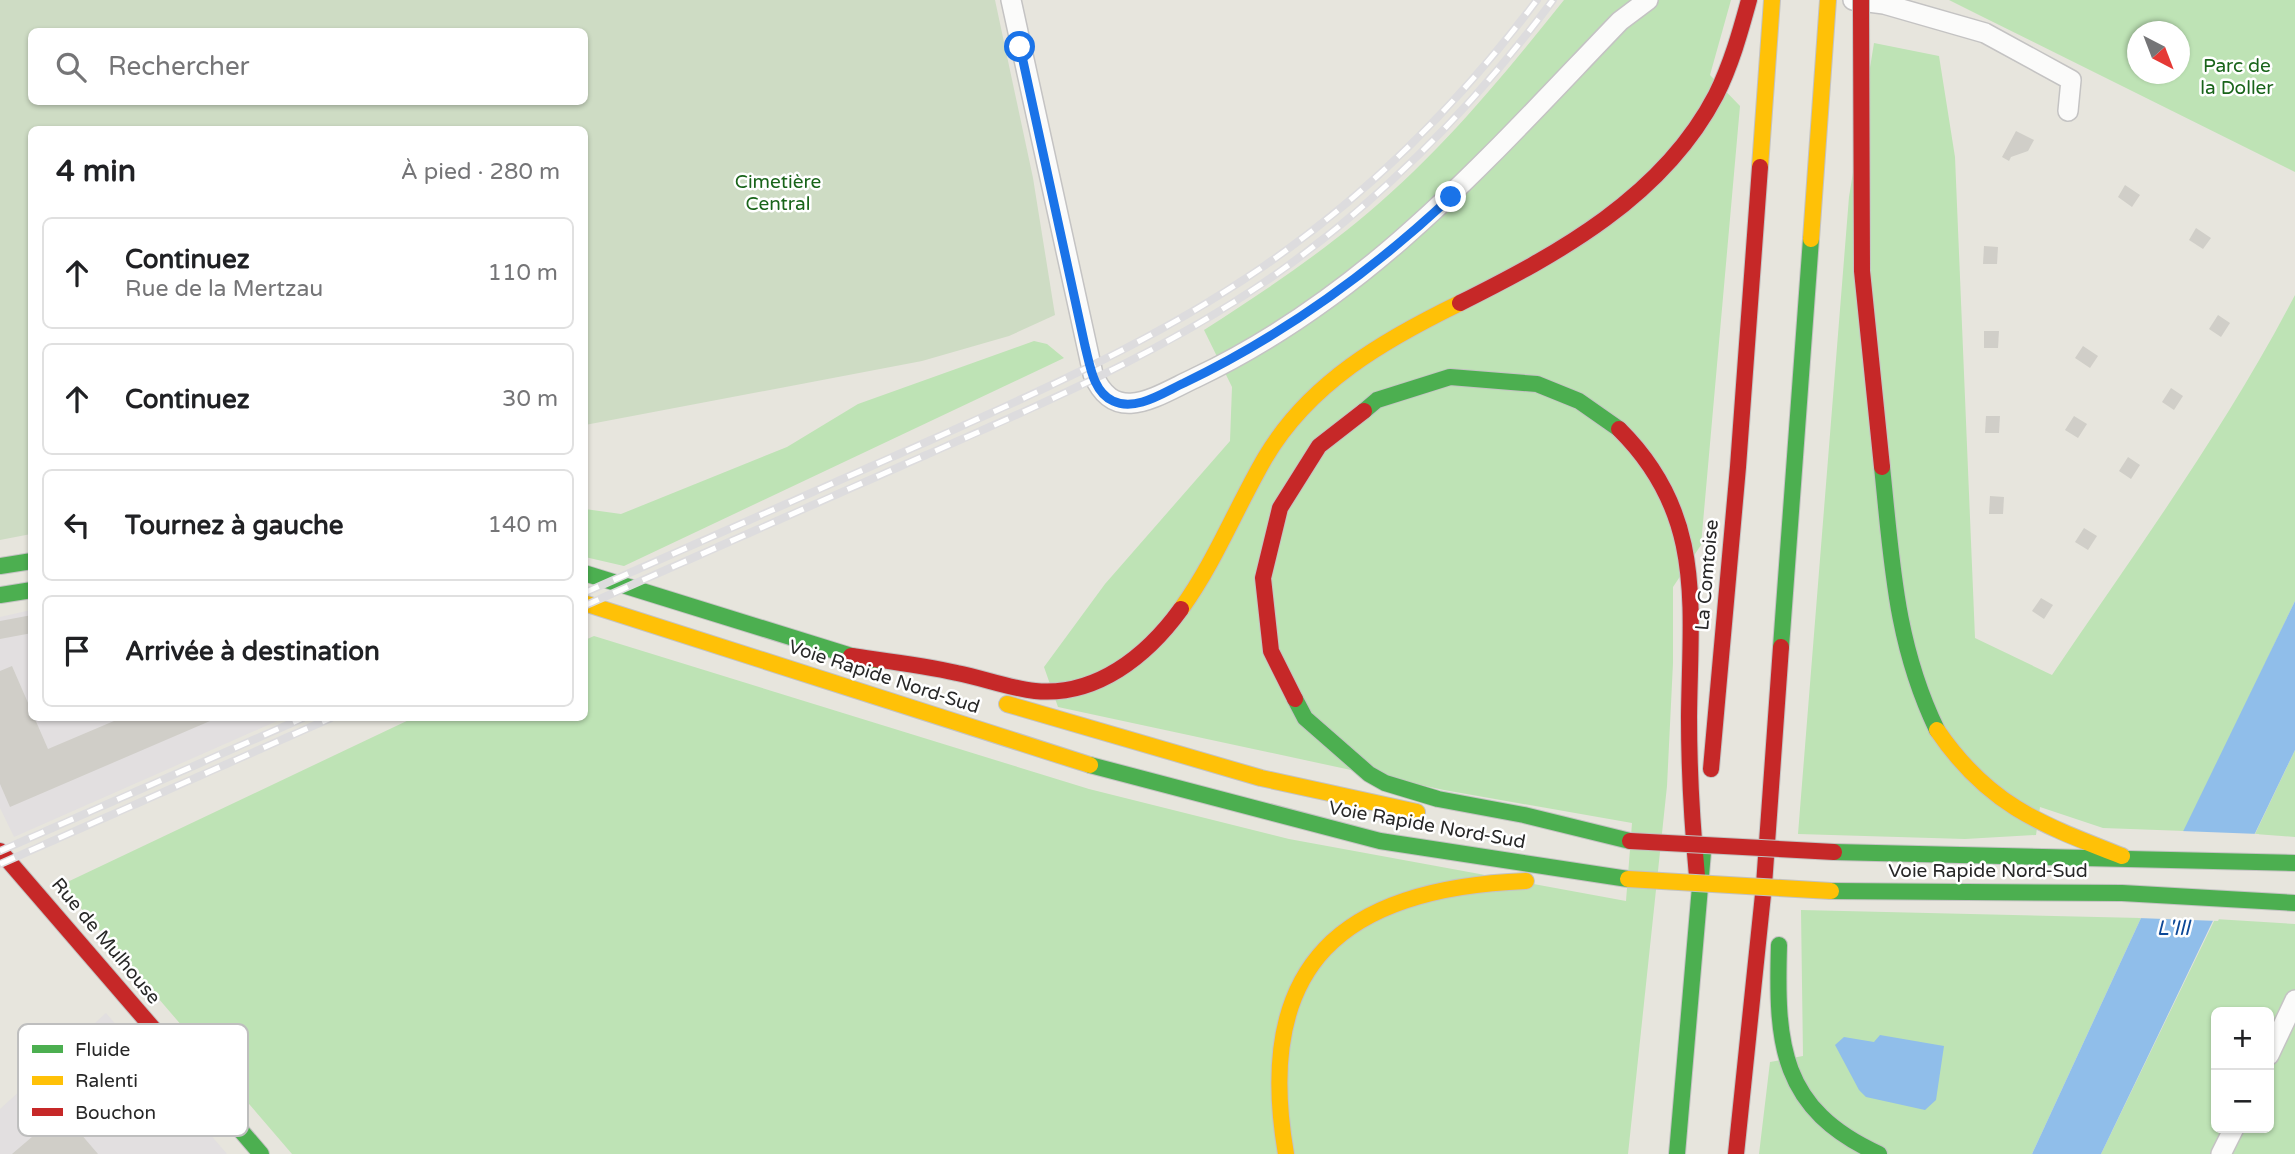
<!DOCTYPE html>
<html lang="fr">
<meta charset="utf-8">
<style>
:root{--surface:#fff;--page:#f6f6f6;--text:#202124;--muted:#757577;--line:#e0e0e0}
body{margin:0;font-family:"Varela Round",sans-serif;background:var(--page);color:var(--text)}
.controls{position:absolute;right:21px;bottom:21px;display:grid;overflow:hidden;border-radius:10px;box-shadow:0 2px 5px #0004}
.controls button{width:63px;height:63px;display:grid;place-items:center;padding:0;border:0;border-bottom:2px solid var(--line);background:var(--surface);color:var(--text);font:35px sans-serif}
.compass{position:absolute;left:2127px;top:21px;width:63px;height:63px;border-radius:50%;background:var(--surface);box-shadow:0 2px 5px #0004;rotate:138deg}
.stop{position:absolute;width:21px;height:21px;margin:-16px;border:5px solid #1a73e8;border-radius:50%;background:#fff}
.stop.end{background:#1a73e8;border-color:#fff;box-shadow:0 2px 7px #0008}
.list{margin:0;padding:0;list-style:none}
h2{display:flex;justify-content:space-between;align-items:center;height:91px;margin:0;padding:0 28px;font-size:30px}
h2 small{font-size:23px;font-weight:400;color:var(--muted)}
.list li{display:grid;grid-template-columns:46px 1fr auto;gap:21px;align-items:center;box-sizing:border-box;height:112px;margin:0 14px 14px;padding:0 14px;border:2px solid var(--line);border-radius:10px}
.list b{display:block;font-size:26px;white-space:nowrap}
.list p{margin:0;font-size:23px;white-space:nowrap;color:var(--muted)}
.list em{font-size:23px;font-style:normal;color:var(--muted)}
.icon{flex:none;width:38px;height:38px;fill:none;stroke:currentColor;stroke-width:2;stroke-linecap:round;stroke-linejoin:round}
.map{position:relative;flex:none;width:2295px;height:1154px;overflow:hidden}
.search{position:absolute;background:var(--surface);box-shadow:0 2px 5px #0004;left:28px;top:28px;width:560px;height:77px;display:flex;align-items:center;gap:18px;box-sizing:border-box;padding:0 24px;border-radius:10px;color:var(--muted);font-size:26px}
.panel{position:absolute;background:var(--surface);box-shadow:0 2px 5px #0004;left:28px;top:126px;width:560px;height:595px;border-radius:10px}
.map>svg:first-child{display:block}
.industrial{fill:#e2dfe0}
.green{fill:#bee3b5;fill-rule:evenodd}
.cemetery{fill:#cedcc4;fill-rule:evenodd}
.water{fill:#90beea}
.pier{fill:#e7e5dd}
.building{fill:#d0cec8}
.lines{fill:none;stroke-linecap:round;stroke-linejoin:round}
.street-casing{stroke:#c4c3c3;stroke-width:22}
.fast-casing{stroke:#c4c3c3;stroke-width:18}
.slow-casing{stroke:#c4c3c3;stroke-width:18}
.jam-casing{stroke:#c4c3c3;stroke-width:18}
.street{stroke:#fbfbfa;stroke-width:19}
.fast{stroke:#4caf50;stroke-width:16}
.slow{stroke:#ffc107;stroke-width:16}
.jam{stroke:#c62828;stroke-width:16}
.rail-casing{stroke:#dddcde;stroke-width:8}
.rail{stroke:#fff;stroke-width:5;stroke-dasharray:16;stroke-linecap:butt}
.slow-bridge-casing{stroke:#c3c2c0;stroke-width:18;stroke-linecap:butt}
.jam-bridge-casing{stroke:#c3c2c0;stroke-width:18;stroke-linecap:butt}
.slow-bridge{stroke:#ffc107;stroke-width:16}
.jam-bridge{stroke:#c62828;stroke-width:16}
.route{stroke:#1a73e8;stroke-width:9}
.labels{text-anchor:middle;dominant-baseline:central;stroke-width:5;stroke-linejoin:round;paint-order:stroke}
.park-label{font-size:19px;fill:#19641a;stroke:#fff}
.street-label{font-size:19px;fill:#282828;stroke:#fff}
.water-label{font-size:21px;font-style:italic;fill:#0c4897;stroke:#fff}
.key{fill:#fff;stroke:#bebebe;stroke-width:2}
.key-label{font-size:19px;fill:#282828}
</style>
<div class="map">
<svg width="2295" height="1154" viewBox="0 0 2295 1154">
<rect width="100%" height="100%" fill="#e7e5dd"/>
<g class="industrial">
<path d="M31,610l1,108h252l-270,119 -14,-29v-191z"/>
<path d="M106,1013l121,141h-227v-45z"/>
</g>
<g class="green">
<path d="M1564,0h167l-21,75 30,31 -39,439 -28,42v76l-6,123 -39,368h-1336l-231,-269 352,-167h171l1,-78 9,-4 495,153 200,50 337,62 6,-78 -188,-33 -386,-83 -14,-40 61,-83 125,-143 2,-54 -28,-57c53,-34 104,-68 153,-108 79,-64 144,-143 207,-222z"/>
<path d="M1949,0h346v172l-314,-156zM2138,32h42v42h-42z"/>
<path d="M1874,43l65,13 16,101 20,481 77,37c84,-124 174,-247 243,-380v306l-110,230 -82,-3 -63,-21 -4,28 -71,4 -167,-5 51,-637z"/>
<path d="M1034,341l13,3 17,14 -440,208 -39,-9v-48l36,5 166,-67 71,-43z"/>
<path d="M2295,750v87l-40,-3z"/>
<path d="M1801,910l340,8 -109,236h-273l11,-92 33,-6z"/>
<path d="M2215,919l80,5v230h-194zM2216,1012h53v116h-53z"/>
</g>
<path class="cemetery" d="M0,0h995l38,178 22,137 -46,21 -87,25 -337,64 -1,-295h-552l-1,404 -31,6zM32,32h552v70h-552z"/>
<g class="water">
<path d="M2295,601v149l-194,404h-69l109,-236z"/>
<path d="M1880,1035l64,11 -8,54 -11,10 -59,-13 -7,-7 -24,-45 9,-8 30,5z"/>
</g>
<path class="pier" d="M2181,831l78,3 -41,87 -80,-3z"/>
<g class="building">
<path d="M2016,131l18,9 -6,11 -17,6 -2,4 -7,-4z"/>
<path d="M2125,185l15,10 -8,12 -14,-10z"/>
<path d="M2196,228l15,10 -8,11 -14,-9z"/>
<path d="M1984,246l14,1 -1,17h-14z"/>
<path d="M2218,315l12,8 -9,14 -12,-8z"/>
<path d="M1984,331h15l-1,17h-14z"/>
<path d="M2083,346l15,10 -8,12 -15,-10z"/>
<path d="M2171,388l12,8 -9,14 -12,-8z"/>
<path d="M1986,416h14l-1,17h-14z"/>
<path d="M2074,416l13,8 -9,14 -13,-8z"/>
<path d="M2128,457l12,8 -9,14 -12,-8z"/>
<path d="M1990,496l14,1 -1,17h-14z"/>
<path d="M2084,528l13,8 -9,14 -13,-8z"/>
<path d="M2041,598l12,7 -9,14 -12,-8z"/>
<path d="M32,615v18l-32,6v-18z"/>
<path d="M12,666l36,83 73,-31h96l-207,89 -10,-23v-113z"/>
<path d="M54,1104l8,8 36,42h-86l34,-29 -7,-8z"/>
</g>
<g class="lines">
<defs>
<g id="street">
<path d="M1011,0l82,374c22,53 65,21 102,4 175,-83 294,-221 425,-357l28,-21"/>
<path d="M1853,0l31,4 101,29 86,47 -3,31"/>
<path d="M2269,1055l26,-55"/>
<path d="M2221,1154l13,-26"/>
</g>
<g id="fast">
<path d="M1364,411l13,-11 73,-23 87,7 42,17 40,28"/>
<path d="M1882,467c10,94 13,176 55,263"/>
<path d="M0,566l32,-5"/>
<path d="M584,573l290,90"/>
<path d="M0,595l32,-5"/>
<path d="M1781,647l30,-408"/>
<path d="M1295,699l10,19 64,56 16,9 53,16 86,16 106,26"/>
<path d="M1090,765l290,76 248,38"/>
<path d="M1834,852l461,11"/>
<path d="M1831,891l291,2 173,10"/>
<path d="M1779,945c-3,99 1,164 100,209"/>
<path d="M176,1055l85,99"/>
<path d="M1677,1154l26,-302"/>
</g>
<g id="slow">
<path d="M1760,167l12,-167"/>
<path d="M1811,239l17,-239"/>
<path d="M584,603l506,162"/>
<path d="M1181,609c34,-47 55,-101 84,-151 44,-75 119,-118 195,-155"/>
<path d="M1007,704l254,74 156,34"/>
<path d="M1937,730c51,75 103,94 185,126"/>
<path d="M1286,1154c-33,-190 57,-266 240,-273"/>
</g>
<g id="jam">
<path d="M1861,12l1,259 20,196"/>
<path d="M1460,303c98,-49 203,-106 256,-208 15,-30 24,-62 33,-95"/>
<path d="M1619,429c87,86 71,177 70,288 0,53 3,106 8,159"/>
<path d="M851,656c35,5 71,9 106,17 26,5 51,15 78,18 61,6 112,-35 146,-82"/>
<path d="M1295,699l-24,-48 -8,-73 17,-70 39,-62 45,-35"/>
<path d="M1711,769l27,-302 22,-300"/>
<path d="M0,851l176,204"/>
<path d="M1736,1154l28,-269 17,-238"/>
</g>
</defs>
<use href="#street" class="street-casing"/>
<use href="#fast" class="fast-casing"/>
<use href="#slow" class="slow-casing"/>
<use href="#jam" class="jam-casing"/>
<use href="#street" class="street"/>
<use href="#fast" class="fast"/>
<use href="#slow" class="slow"/>
<use href="#jam" class="jam"/>
<defs>
<g id="rail">
<path d="M584,593c114,-50 227,-100 340,-150 117,-52 234,-104 340,-177 105,-72 196,-164 273,-266"/>
<path d="M584,606c114,-50 228,-101 342,-151 119,-52 239,-104 346,-178 109,-76 202,-171 281,-277"/>
<path d="M0,851l303,-133"/>
<path d="M0,864l331,-146"/>
</g>
</defs>
<use href="#rail" class="rail-casing"/>
<use href="#rail" class="rail"/>
<defs>
<path id="slow-bridge" d="M1628,879l203,12"/>
<g id="jam-bridge">
<path d="M1861,0v12"/>
<path d="M1630,841l204,11"/>
</g>
</defs>
<use href="#slow-bridge" class="slow-bridge-casing"/>
<use href="#jam-bridge" class="jam-bridge-casing"/>
<use href="#slow-bridge" class="slow-bridge"/>
<use href="#jam-bridge" class="jam-bridge"/>
</g>
<g class="lines">
<path class="route" d="M1020,47l65,299c5,19 8,46 28,55 23,11 51,-9 71,-18 100,-48 187,-111 267,-186"/>
</g>
<g class="labels">
<g class="park-label">
<text x="2237" y="66">Parc de<tspan x="2237" dy="22">la Doller</tspan></text>
<text x="778" y="182">Cimetière<tspan x="778" dy="22">Central</tspan></text>
</g>
<g class="street-label">
<text transform="translate(1707 575) rotate(-85)">La Comtoise</text>
<text transform="translate(884 677) rotate(18)">Voie Rapide Nord-Sud</text>
<text transform="translate(1427 825) rotate(10)">Voie Rapide Nord-Sud</text>
<text x="1988" y="871">Voie Rapide Nord-Sud</text>
<text transform="translate(106 941) rotate(50)">Rue de Mulhouse</text>
</g>
<g class="water-label">
<text x="2173" y="928">L'Ill</text>
</g>
</g>
<rect x="18" y="1024" width="230" height="112" rx="10" class="key"/>
<rect x="32" y="1045" width="31" height="8" fill="#4caf50"/>
<rect x="32" y="1076" width="31" height="9" fill="#ffc107"/>
<rect x="32" y="1108" width="31" height="8" fill="#c62828"/>
<g class="key-label">
<text x="75" y="1056">Fluide</text>
<text x="75" y="1087">Ralenti</text>
<text x="75" y="1119">Bouchon</text>
</g>
</svg>
<div class="controls">
<button>+</button>
<button>−</button>
</div>
<svg class="compass" viewBox="-18 -18 36 36"><path d="M0-13l5 13h-10z" fill="#e53935"/><path d="M0 13l5-13h-10z" fill="#757577"/></svg>
<div class="stop" style="left:1020px;top:47px"></div>
<div class="stop end" style="left:1451px;top:197px"></div>
<div class="search"><svg class="icon" aria-label="search" viewBox="0 0 24 24"><circle cx="10" cy="10" r="6"/><path d="M15 15l6 6"/></svg>Rechercher</div>
<section class="panel">
<h2>4 min<small>À pied · 280 m</small></h2>
<ul class="list">
<li><svg class="icon" aria-label="ahead" viewBox="0 0 24 24"><path d="M12 20V5M6 11l6-6 6 6"/></svg><div><b>Continuez</b><p>Rue de la Mertzau</p></div><em>110 m</em></li>
<li><svg class="icon" aria-label="ahead" viewBox="0 0 24 24"><path d="M12 20V5M6 11l6-6 6 6"/></svg><div><b>Continuez</b></div><em>30 m</em></li>
<li><svg class="icon" aria-label="left" viewBox="0 0 24 24"><path d="M17 20v-9H6M10 6l-5 5 5 5"/></svg><div><b>Tournez à gauche</b></div><em>140 m</em></li>
<li><svg class="icon" aria-label="arrive" viewBox="0 0 24 24"><path d="M6 21V4h12l-3 4 3 4H6"/></svg><div><b>Arrivée à destination</b></div></li>
</ul>
</section>
</div>
